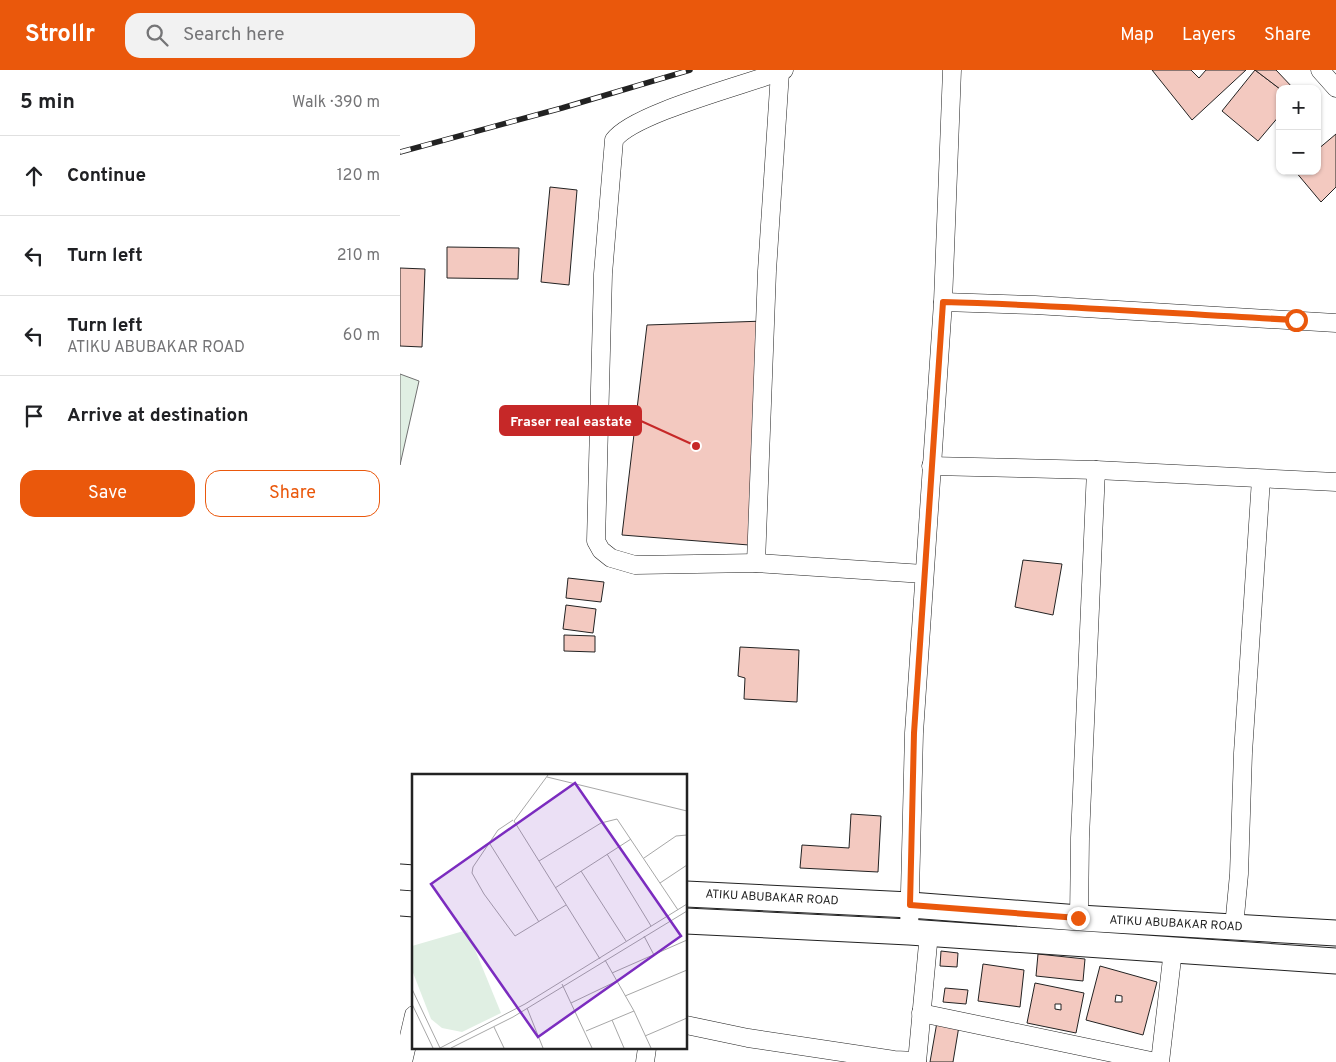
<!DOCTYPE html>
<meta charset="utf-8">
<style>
:root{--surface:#fff;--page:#f2f2f2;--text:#202124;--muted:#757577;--line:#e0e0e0;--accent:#ea580c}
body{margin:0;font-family:Overpass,sans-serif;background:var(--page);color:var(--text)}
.controls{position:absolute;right:15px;top:15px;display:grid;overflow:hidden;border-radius:10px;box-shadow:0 1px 4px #0004}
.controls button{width:45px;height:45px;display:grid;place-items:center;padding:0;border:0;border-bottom:1px solid var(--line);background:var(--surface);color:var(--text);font:25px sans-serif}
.stop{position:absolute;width:15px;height:15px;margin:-11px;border:4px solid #ea580c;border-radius:50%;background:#fff}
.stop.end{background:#ea580c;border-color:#fff;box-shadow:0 1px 5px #0008}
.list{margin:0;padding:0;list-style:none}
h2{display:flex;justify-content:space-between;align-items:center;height:65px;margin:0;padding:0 20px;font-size:21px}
h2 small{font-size:16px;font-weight:400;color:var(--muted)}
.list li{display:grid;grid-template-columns:32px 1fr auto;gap:15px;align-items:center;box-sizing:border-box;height:80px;padding:0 20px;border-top:1px solid var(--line)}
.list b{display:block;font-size:19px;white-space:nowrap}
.list p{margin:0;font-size:16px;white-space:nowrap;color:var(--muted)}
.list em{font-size:16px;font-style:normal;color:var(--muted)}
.actions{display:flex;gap:10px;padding:15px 20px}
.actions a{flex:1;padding:11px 0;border:1px solid var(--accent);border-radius:15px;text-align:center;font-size:18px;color:var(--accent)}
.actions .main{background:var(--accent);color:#fff}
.icon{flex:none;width:28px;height:28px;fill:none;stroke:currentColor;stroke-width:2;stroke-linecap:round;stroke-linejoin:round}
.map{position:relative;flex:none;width:936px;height:992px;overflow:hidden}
header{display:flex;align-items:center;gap:30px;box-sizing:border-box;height:70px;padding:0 25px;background:var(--accent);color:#fff}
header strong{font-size:24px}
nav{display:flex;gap:28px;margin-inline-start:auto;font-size:18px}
.search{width:350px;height:45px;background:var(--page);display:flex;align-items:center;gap:12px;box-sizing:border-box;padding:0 18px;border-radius:15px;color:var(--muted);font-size:19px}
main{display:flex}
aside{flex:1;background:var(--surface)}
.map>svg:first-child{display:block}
.green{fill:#e0efe3;stroke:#6f6f6f}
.building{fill:#f3c9c0;stroke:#222;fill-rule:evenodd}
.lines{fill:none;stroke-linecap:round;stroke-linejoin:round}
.street-casing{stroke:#222;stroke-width:19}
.secondary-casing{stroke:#222;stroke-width:27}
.street{stroke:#fff;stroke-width:18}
.secondary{stroke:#fff;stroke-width:25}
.rail-casing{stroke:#222;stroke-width:5.5}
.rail{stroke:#fff;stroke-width:4;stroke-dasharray:11;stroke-linecap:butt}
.route{stroke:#ea580c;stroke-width:6}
.labels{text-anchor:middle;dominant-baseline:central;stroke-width:4;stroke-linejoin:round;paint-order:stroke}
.street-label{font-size:12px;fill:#222;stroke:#fff}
.inset-road{fill:none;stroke:#a7a7a7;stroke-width:1}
.view{fill:#7b2cbf;fill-opacity:0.15;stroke:#7b2cbf;stroke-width:2.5}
.inset-edge{fill:none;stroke:#222;stroke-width:2.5}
.leader{fill:none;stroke:#c62828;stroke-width:2}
.callout-dot{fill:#c62828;stroke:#fff;stroke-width:2}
.callout{fill:#c62828;stroke:#c62828;stroke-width:2}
.callout-label{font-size:14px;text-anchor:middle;font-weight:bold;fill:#fff}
</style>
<header>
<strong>Strollr</strong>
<div class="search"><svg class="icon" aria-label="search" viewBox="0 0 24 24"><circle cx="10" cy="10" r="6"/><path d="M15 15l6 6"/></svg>Search here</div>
<nav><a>Map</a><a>Layers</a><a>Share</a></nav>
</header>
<main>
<aside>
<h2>5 min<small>Walk · 390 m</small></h2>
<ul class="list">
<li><svg class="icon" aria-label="ahead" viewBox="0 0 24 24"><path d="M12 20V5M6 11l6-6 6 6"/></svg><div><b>Continue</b></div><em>120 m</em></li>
<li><svg class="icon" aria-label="left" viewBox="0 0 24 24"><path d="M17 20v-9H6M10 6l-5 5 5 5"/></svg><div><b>Turn left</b></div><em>210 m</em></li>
<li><svg class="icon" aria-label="left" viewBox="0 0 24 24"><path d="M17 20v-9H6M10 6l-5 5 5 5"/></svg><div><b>Turn left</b><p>ATIKU ABUBAKAR ROAD</p></div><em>60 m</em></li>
<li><svg class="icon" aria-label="arrive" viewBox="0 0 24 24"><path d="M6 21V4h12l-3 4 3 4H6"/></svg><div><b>Arrive at destination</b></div></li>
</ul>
<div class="actions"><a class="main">Save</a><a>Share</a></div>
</aside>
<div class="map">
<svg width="936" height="992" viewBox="0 0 936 992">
<rect width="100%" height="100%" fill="#fff"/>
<path class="green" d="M0,304l19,7 -19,84z"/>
<g class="building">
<path d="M752,0h39l8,8 7,-8h40l-54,50z"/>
<path d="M855,0l25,19v26l-22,26 -36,-30z"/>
<path d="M855,0h21l18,19h-14z"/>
<path d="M936,64v53l-15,15 -26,-31h22v-21z"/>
<path d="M150,117l27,3 -8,95 -28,-3z"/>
<path d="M47,177l72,1 -1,31 -71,-1z"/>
<path d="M0,198l25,1 -3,78 -22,-1z"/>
<path d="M365,251l-16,224 -127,-10 25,-210z"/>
<path d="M623,490l39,4 -9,51 -38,-8z"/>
<path d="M168,508l36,4 -3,20 -35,-4z"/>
<path d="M166,535l30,4 -3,24 -30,-4z"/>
<path d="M164,565l31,1v16l-31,-1z"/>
<path d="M340,577l59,3 -2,52 -53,-3 1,-21 -7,-2z"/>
<path d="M451,744l30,2 -3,56 -78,-4 2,-23 47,3z"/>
<path d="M541,881l17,2 -1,14 -17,-1z"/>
<path d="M638,884l47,5 -2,22 -47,-5z"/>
<path d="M583,894l41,6 -4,37 -42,-6z"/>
<path d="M700,896l57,16 -14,53 -57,-15zM716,925l6,1v6h-7z"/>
<path d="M635,913l49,10 -8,40 -49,-10zM655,934h6v6l-6,-1z"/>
<path d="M545,918l23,2 -2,14 -23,-2z"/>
<path d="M537,952l22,4 -6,36h-23z"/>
</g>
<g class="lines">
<defs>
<g id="street">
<path d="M384,0c-35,14 -151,43 -170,70l-11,134 -7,267 5,9 10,8 24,7 121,-2 168,11"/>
<path d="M920,0l16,18"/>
<path d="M543,232l92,3 301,18"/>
<path d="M531,396l165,4 240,12"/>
<path d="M356,493l11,-292 13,-199"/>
<path d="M679,848l1,-80 16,-368"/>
<path d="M834,857l5,-53 4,-121 18,-274"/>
<path d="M509,862l5,-199 29,-431 9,-232"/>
<path d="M521,943l235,49"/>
<path d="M286,955l62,13 146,22 23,1"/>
<path d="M3,992l11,-47"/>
<path d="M245,992l2,-14"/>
<path d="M517,992l12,-129"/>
<path d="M760,992l13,-112"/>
</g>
<g id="secondary">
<path d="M0,807l14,1"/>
<path d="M286,824l224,11 169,13 257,15"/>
<path d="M0,833l14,1"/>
<path d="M286,851l223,11 427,29"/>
</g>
</defs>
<use href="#street" class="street-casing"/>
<use href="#secondary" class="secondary-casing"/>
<use href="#street" class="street"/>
<use href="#secondary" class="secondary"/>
<defs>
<path id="rail" d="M0,82l162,-44 128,-38"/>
</defs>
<use href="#rail" class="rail-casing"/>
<use href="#rail" class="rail"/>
</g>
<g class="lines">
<path class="route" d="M678,848l-168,-13 4,-172 29,-431c118,3 235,12 353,18"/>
</g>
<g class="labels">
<g class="street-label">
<text transform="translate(372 828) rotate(3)">ATIKU ABUBAKAR ROAD</text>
<text transform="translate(776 854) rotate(3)">ATIKU ABUBAKAR ROAD</text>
</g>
</g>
<g transform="translate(12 704)">
<rect width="275" height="275" fill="#fff"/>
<path d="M55,156l34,83 -39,19 -20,-4 -11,-9 -19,-49v-24z" fill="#e0efe3"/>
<path class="inset-road" d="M136,1l-34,46 86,138M135,3l140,34M101,46l-15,10 -25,37 -1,6 12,21 31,42 51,-31M78,70l49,78M195,80l44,72M232,84l32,-22 11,-1M127,87l62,-38 16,-4 61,91M169,97l45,70M248,109l27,-18M143,114l76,-49M232,162l10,19M193,186l29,51 17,37M200,199l75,-33M150,210l30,64M0,215l28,59M213,222l62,-26M159,229l46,-22M0,230l21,44M115,234l16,40M200,246l12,28M82,253l10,21M174,257l48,-20M233,262l42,-18M28,274l85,-44 162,-100M39,274l62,-31 174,-106"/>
<path class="view" d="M163,9l106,153 -143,101 -107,-153z"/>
<rect width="275" height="275" class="inset-edge"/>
</g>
<path class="leader" d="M296 376L241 351"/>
<circle class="callout-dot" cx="296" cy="376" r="5"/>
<rect class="callout" x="100" y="336" width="141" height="29" rx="5"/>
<g class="callout-label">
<text x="171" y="356">Fraser real eastate</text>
</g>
</svg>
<div class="controls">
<button>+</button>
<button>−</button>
</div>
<div class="stop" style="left:896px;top:250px"></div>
<div class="stop end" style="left:678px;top:848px"></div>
</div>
</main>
